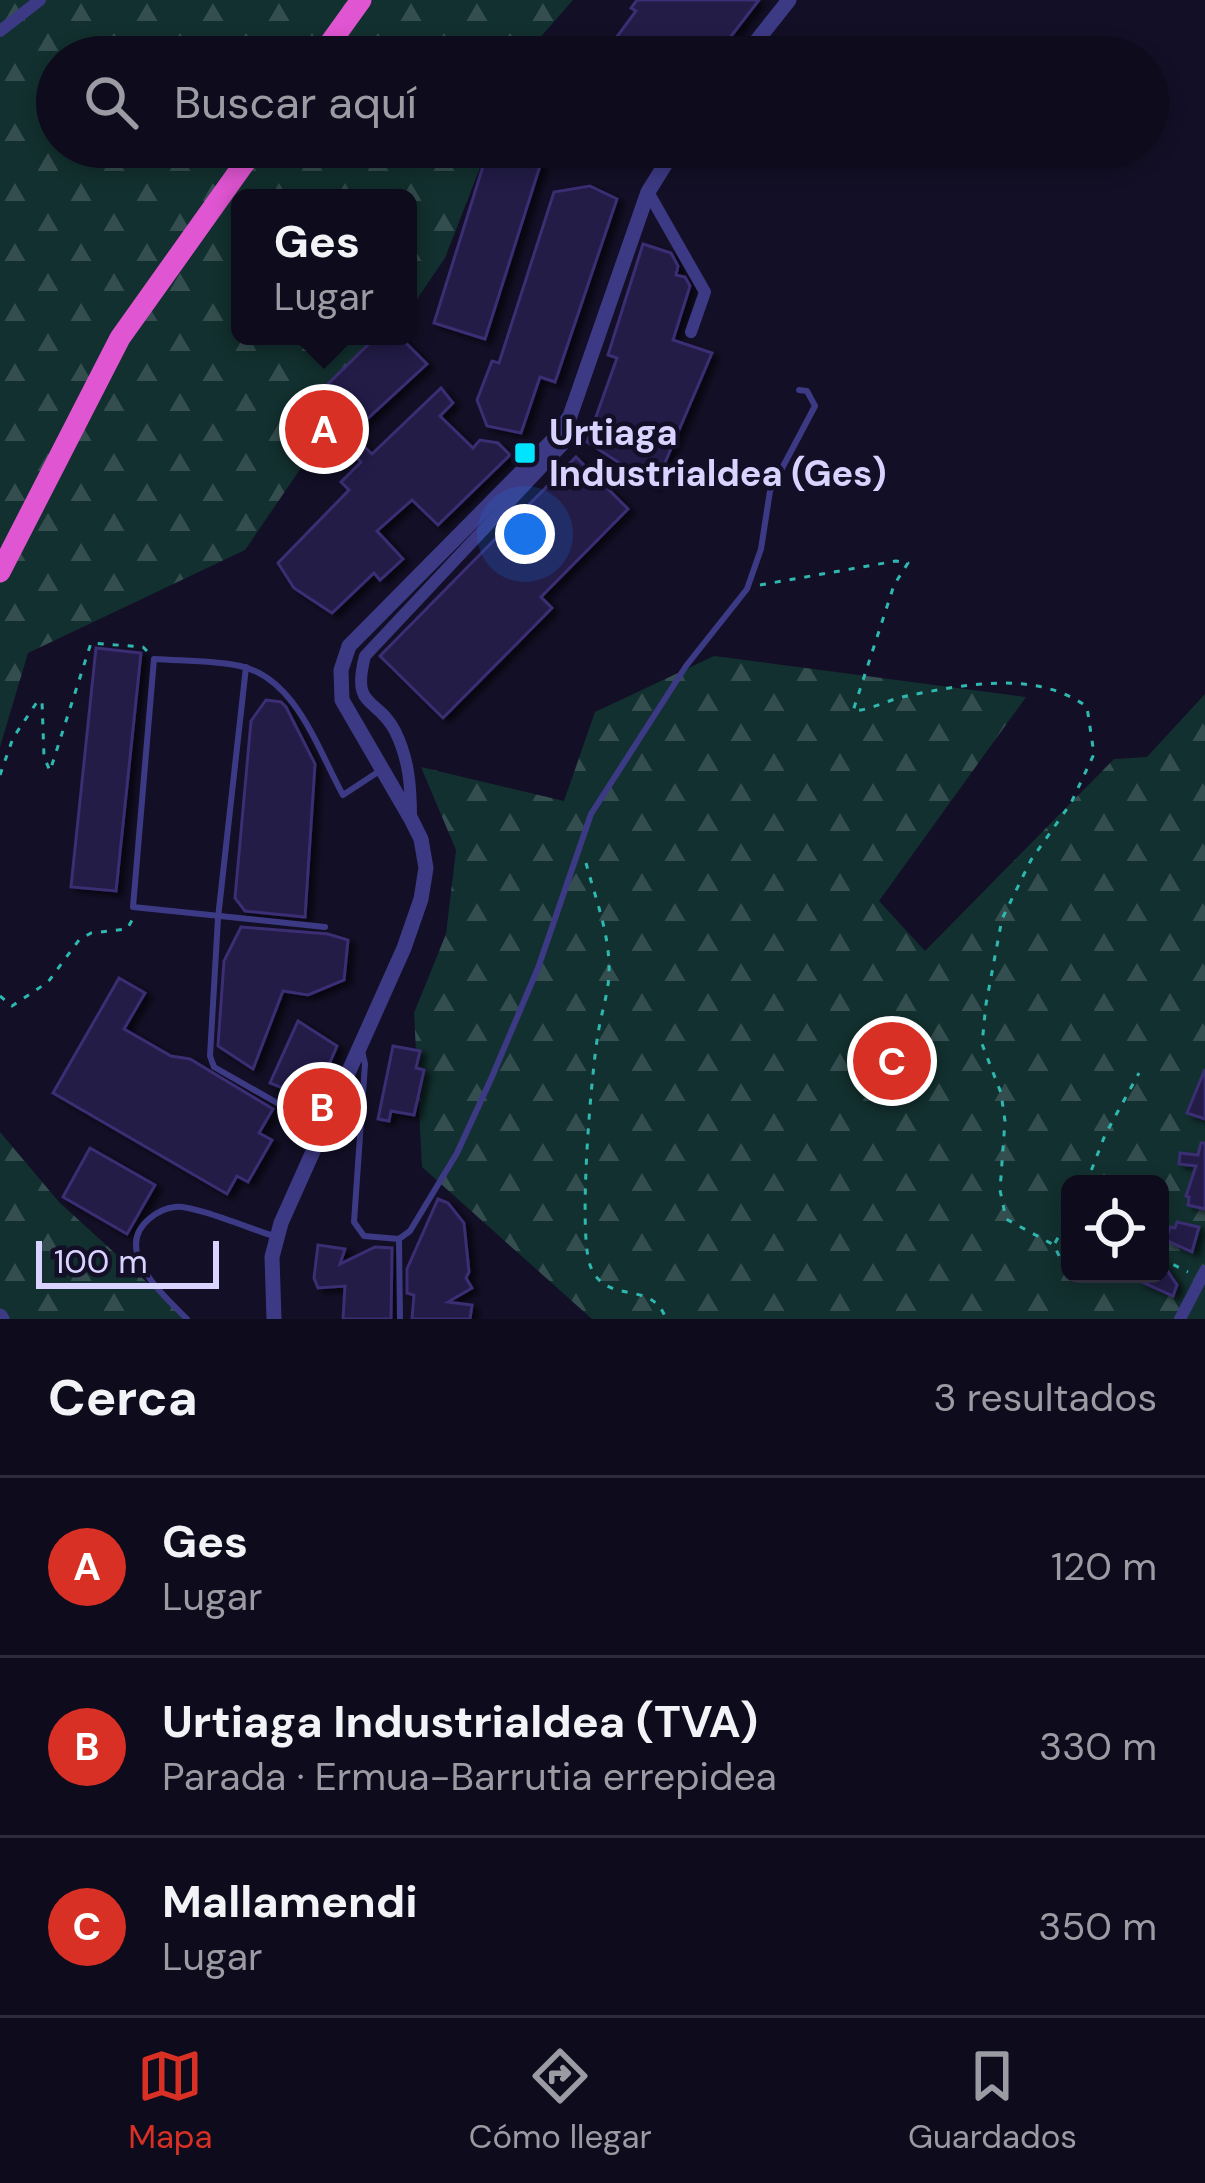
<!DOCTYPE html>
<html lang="es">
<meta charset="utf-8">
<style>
:root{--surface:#0e0b1c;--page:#1c1929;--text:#f1f3f6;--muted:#9b9ba3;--line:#2e2b3b;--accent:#d93025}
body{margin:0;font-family:"DM Sans",sans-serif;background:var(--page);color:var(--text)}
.controls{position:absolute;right:36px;bottom:36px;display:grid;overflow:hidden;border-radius:18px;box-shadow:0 6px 18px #0003}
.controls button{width:108px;height:108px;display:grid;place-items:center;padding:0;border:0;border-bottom:3px solid var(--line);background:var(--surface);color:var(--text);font:60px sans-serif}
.scale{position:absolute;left:36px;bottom:30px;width:183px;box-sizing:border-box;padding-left:12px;border:6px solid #d9d4ff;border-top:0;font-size:33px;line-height:42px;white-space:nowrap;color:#d9d4ff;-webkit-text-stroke:9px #130f26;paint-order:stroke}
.you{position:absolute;left:525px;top:534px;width:42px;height:42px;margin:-30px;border:9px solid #fff;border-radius:50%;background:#1a73e8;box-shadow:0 0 0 18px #1a73e833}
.badge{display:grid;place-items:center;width:78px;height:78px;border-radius:50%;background:var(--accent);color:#fff;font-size:39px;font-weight:700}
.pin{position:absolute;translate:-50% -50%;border:6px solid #fff;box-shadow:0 3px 12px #0006}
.popup{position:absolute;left:231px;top:189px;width:186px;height:156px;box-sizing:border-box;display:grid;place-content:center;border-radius:18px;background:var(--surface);filter:drop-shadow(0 3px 9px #0005);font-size:39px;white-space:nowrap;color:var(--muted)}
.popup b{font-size:45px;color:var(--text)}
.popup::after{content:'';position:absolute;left:50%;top:100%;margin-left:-24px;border:24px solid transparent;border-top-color:var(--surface)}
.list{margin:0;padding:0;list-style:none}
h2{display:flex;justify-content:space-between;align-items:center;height:156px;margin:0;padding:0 48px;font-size:51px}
h2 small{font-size:39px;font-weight:400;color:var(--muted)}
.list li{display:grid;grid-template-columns:78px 1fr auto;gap:36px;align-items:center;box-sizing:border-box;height:180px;padding:0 48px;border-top:3px solid var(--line)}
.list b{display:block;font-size:45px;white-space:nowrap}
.list p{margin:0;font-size:39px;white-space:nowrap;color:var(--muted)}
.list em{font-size:39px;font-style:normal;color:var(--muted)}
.icon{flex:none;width:66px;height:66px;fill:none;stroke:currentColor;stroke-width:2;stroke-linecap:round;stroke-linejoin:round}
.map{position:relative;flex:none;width:1205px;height:1319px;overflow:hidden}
.search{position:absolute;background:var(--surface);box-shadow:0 6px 18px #0003;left:36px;right:36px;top:36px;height:132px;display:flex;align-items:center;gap:30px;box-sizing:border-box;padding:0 42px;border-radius:66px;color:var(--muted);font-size:45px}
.sheet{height:696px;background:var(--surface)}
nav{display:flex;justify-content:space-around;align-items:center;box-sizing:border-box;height:168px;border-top:3px solid var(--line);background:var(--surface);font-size:33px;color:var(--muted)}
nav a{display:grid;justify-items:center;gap:6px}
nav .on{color:var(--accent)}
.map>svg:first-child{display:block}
.forest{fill:url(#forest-firs);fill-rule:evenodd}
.building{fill:#241b47;stroke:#3b2d73;stroke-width:3;filter:url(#shadow)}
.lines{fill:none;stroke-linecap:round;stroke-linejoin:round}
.path{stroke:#2fb8b0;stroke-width:3;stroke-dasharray:6 9;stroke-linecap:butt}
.service{stroke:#3d3a85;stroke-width:6}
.minor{stroke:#3d3a85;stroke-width:12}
.tertiary{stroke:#3d3a85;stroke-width:15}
.trunk{stroke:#e055d1;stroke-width:21}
.poi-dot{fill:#00e5ff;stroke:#130f26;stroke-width:4.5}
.labels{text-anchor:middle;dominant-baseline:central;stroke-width:9;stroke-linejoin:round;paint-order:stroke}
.poi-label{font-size:36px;font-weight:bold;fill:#d9d4ff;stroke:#130f26;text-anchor:start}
</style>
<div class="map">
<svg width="1205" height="1319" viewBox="0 0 1205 1319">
<defs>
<pattern id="forest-firs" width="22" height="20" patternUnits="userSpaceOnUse" patternTransform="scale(3)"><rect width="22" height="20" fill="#12302f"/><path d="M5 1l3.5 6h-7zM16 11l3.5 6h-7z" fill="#344d4e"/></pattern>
<filter id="shadow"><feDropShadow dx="6" dy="4" stdDeviation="3" flood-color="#0009"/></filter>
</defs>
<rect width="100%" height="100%" fill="#130f26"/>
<g class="forest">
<path d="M0,0h573l-50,57h-466v90h431l-43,111 -37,54v-114h-168v138h151l-146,214 -217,103 -28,94z"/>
<path d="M714,656l312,41 -147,204 46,50 189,-192 33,-2 58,-63v625h-613l-170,-152 -8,-154 32,-79 10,-84 -35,-83 143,34 31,-89zM1070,1184h90v90h-90z"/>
<path d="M0,1132l59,70 128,117h-187z"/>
</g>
<g class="building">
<path d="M637,0h122l-44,57h-113l34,-46 -5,-3z"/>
<path d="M489,147h57l-61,192 -51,-16z"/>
<path d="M590,186l27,13 -62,183 -15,-5 -19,56 -34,-7 -10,-26 15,-39 7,2 55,-171z"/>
<path d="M643,244l28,9 7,13 -2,9 9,2 5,9 -17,54 39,13 -57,133 -68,-44 30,-84 -9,-3z"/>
<path d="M377,336h22l28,28 -76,70 21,20 69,-66 12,15 -13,13 33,32 7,-8 18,3 12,12 -72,70 -26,-25 -35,31 26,28 -23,21 -6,-7 -42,40 -38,-25 -16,-25 71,-73 -8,-8 20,-20 -20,-20 -21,18 -33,-36z"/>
<path d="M576,457l52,52 -87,88 11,11 -109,110 -63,-62z"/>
<path d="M96,648l45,5 -25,238 -45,-4z"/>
<path d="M266,700l15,2 5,5 29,57 -10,153 -60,-6 -10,-13 16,-177z"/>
<path d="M241,927l87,7 20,6 -4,40 -36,15 -25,-4 -30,78 -35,-23 6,-85z"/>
<path d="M119,978l26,15 -21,36 47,27 19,3 83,50 -14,24 13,7 -24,42 -11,-6 -10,18 -174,-101z"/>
<path d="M298,1021l39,25 -20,46 -8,-4 -4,9 -35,-14z"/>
<path d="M393,1046l27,5 -4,17 8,2 -10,45 -23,-4 -2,10 -11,-2z"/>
<path d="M1205,1069v50l-18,-6z"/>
<path d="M1201,1143h4v66l-17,-4 1,-8 -3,-1 10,-30 -17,-2 1,-11 18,2z"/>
<path d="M90,1148l65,37 -28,49 -64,-37z"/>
<path d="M438,1199l10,4 16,20 5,49 -3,6 6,10 -24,14 24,3 -2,14h-58l2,-24 -7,-2v-24z"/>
<path d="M1177,1222l22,5 -7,25 -26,-12 4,-13 5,1z"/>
<path d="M318,1245l27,4 -5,15 35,-17 17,1 -1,71h-48l2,-33 -27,2 -4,-10z"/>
<path d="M1160,1260l17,25 -4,11 -33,-15 4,-7h16z"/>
</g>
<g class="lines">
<g class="path">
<path d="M760,585l136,-24 12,2 -14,22 -41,126c19,-1 36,-12 54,-15 58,-12 131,-26 180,11l7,47 -23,49 -40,57 -29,59 -16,85 -4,40 19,49 4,28 -5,69 6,29 48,26 7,15 9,1"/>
<path d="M0,775l13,-37 24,-36 5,-1 2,56 6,14 41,-128 52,4 6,6"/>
<path d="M586,863c9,34 24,72 23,108 0,21 -8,42 -11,63 -7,42 -20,196 -8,231 15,42 62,13 76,54"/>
<path d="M0,996l12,10 36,-24 31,-42 12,-7 36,-4 8,-14"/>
<path d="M1086,1184l19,-49 34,-62"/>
<path d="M1055,1243l15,-27"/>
<path d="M1160,1258l28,14"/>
</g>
<g class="service">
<path d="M246,667l-28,251 -8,138 4,11 86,49 23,5"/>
<path d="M325,927l-192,-20 21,-248c28,2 59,1 86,7 56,12 78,84 103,129l38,-25"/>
<path d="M362,1051l3,13 -11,158 10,14 35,3 11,-8 47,-78 34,-74 47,-111 53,-154 95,-148 61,-77 14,-40 9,-58 45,-85 -8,-15 -8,-1"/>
<path d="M399,1239l1,80"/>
<path d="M187,1319c-24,-24 -75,-69 -38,-100 7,-6 16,-11 26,-12 16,-3 78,23 99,29"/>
</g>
<g class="minor">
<path d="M0,31l40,-31"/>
<path d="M648,192l57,100 -14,40"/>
<path d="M411,818c0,-31 -2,-59 -16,-87 -18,-35 -44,-21 -30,-75l198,-211 -9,-6"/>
<path d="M1180,1319l25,-48"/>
</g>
<g class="tertiary">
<path d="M744,57l45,-57"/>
<path d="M0,1316l2,3"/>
<path d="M274,1319l-2,-62 9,-34 123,-275 17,-49 5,-31 -5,-29 -10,-20 -69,-119 -1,-30 8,-24 205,-207 16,-23 78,-224 28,-45"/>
</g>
<g class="trunk">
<path d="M320,57l41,-57"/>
<path d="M0,572l120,-234 136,-191"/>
</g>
</g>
<rect class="poi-dot" x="513" y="441" width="24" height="24" rx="6"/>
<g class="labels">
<g class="poi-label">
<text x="549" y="432">Urtiaga<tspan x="549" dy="41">Industrialdea (Ges)</tspan></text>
</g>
</g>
</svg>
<div class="controls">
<button><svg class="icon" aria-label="locate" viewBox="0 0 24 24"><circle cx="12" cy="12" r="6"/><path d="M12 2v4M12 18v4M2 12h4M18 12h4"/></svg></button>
</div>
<div class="scale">100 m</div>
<div class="you"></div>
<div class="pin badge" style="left:324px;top:429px">A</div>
<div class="popup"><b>Ges</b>Lugar</div>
<div class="pin badge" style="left:322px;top:1107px">B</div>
<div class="pin badge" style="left:892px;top:1061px">C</div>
<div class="search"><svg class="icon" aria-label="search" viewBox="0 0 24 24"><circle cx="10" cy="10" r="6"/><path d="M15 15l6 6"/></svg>Buscar aquí</div>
</div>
<section class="sheet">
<h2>Cerca<small>3 resultados</small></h2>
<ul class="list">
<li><span class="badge">A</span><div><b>Ges</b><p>Lugar</p></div><em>120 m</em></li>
<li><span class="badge">B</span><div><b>Urtiaga Industrialdea (TVA)</b><p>Parada · Ermua-Barrutia errepidea</p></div><em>330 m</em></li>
<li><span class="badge">C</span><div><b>Mallamendi</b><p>Lugar</p></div><em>350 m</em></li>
</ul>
</section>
<nav>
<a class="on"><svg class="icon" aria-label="map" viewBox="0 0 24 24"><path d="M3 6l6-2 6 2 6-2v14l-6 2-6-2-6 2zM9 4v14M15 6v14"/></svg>Mapa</a>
<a><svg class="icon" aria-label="directions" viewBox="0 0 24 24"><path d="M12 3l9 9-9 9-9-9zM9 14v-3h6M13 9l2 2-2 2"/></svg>Cómo llegar</a>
<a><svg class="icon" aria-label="saved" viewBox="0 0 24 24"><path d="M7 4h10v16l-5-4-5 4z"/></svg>Guardados</a>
</nav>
